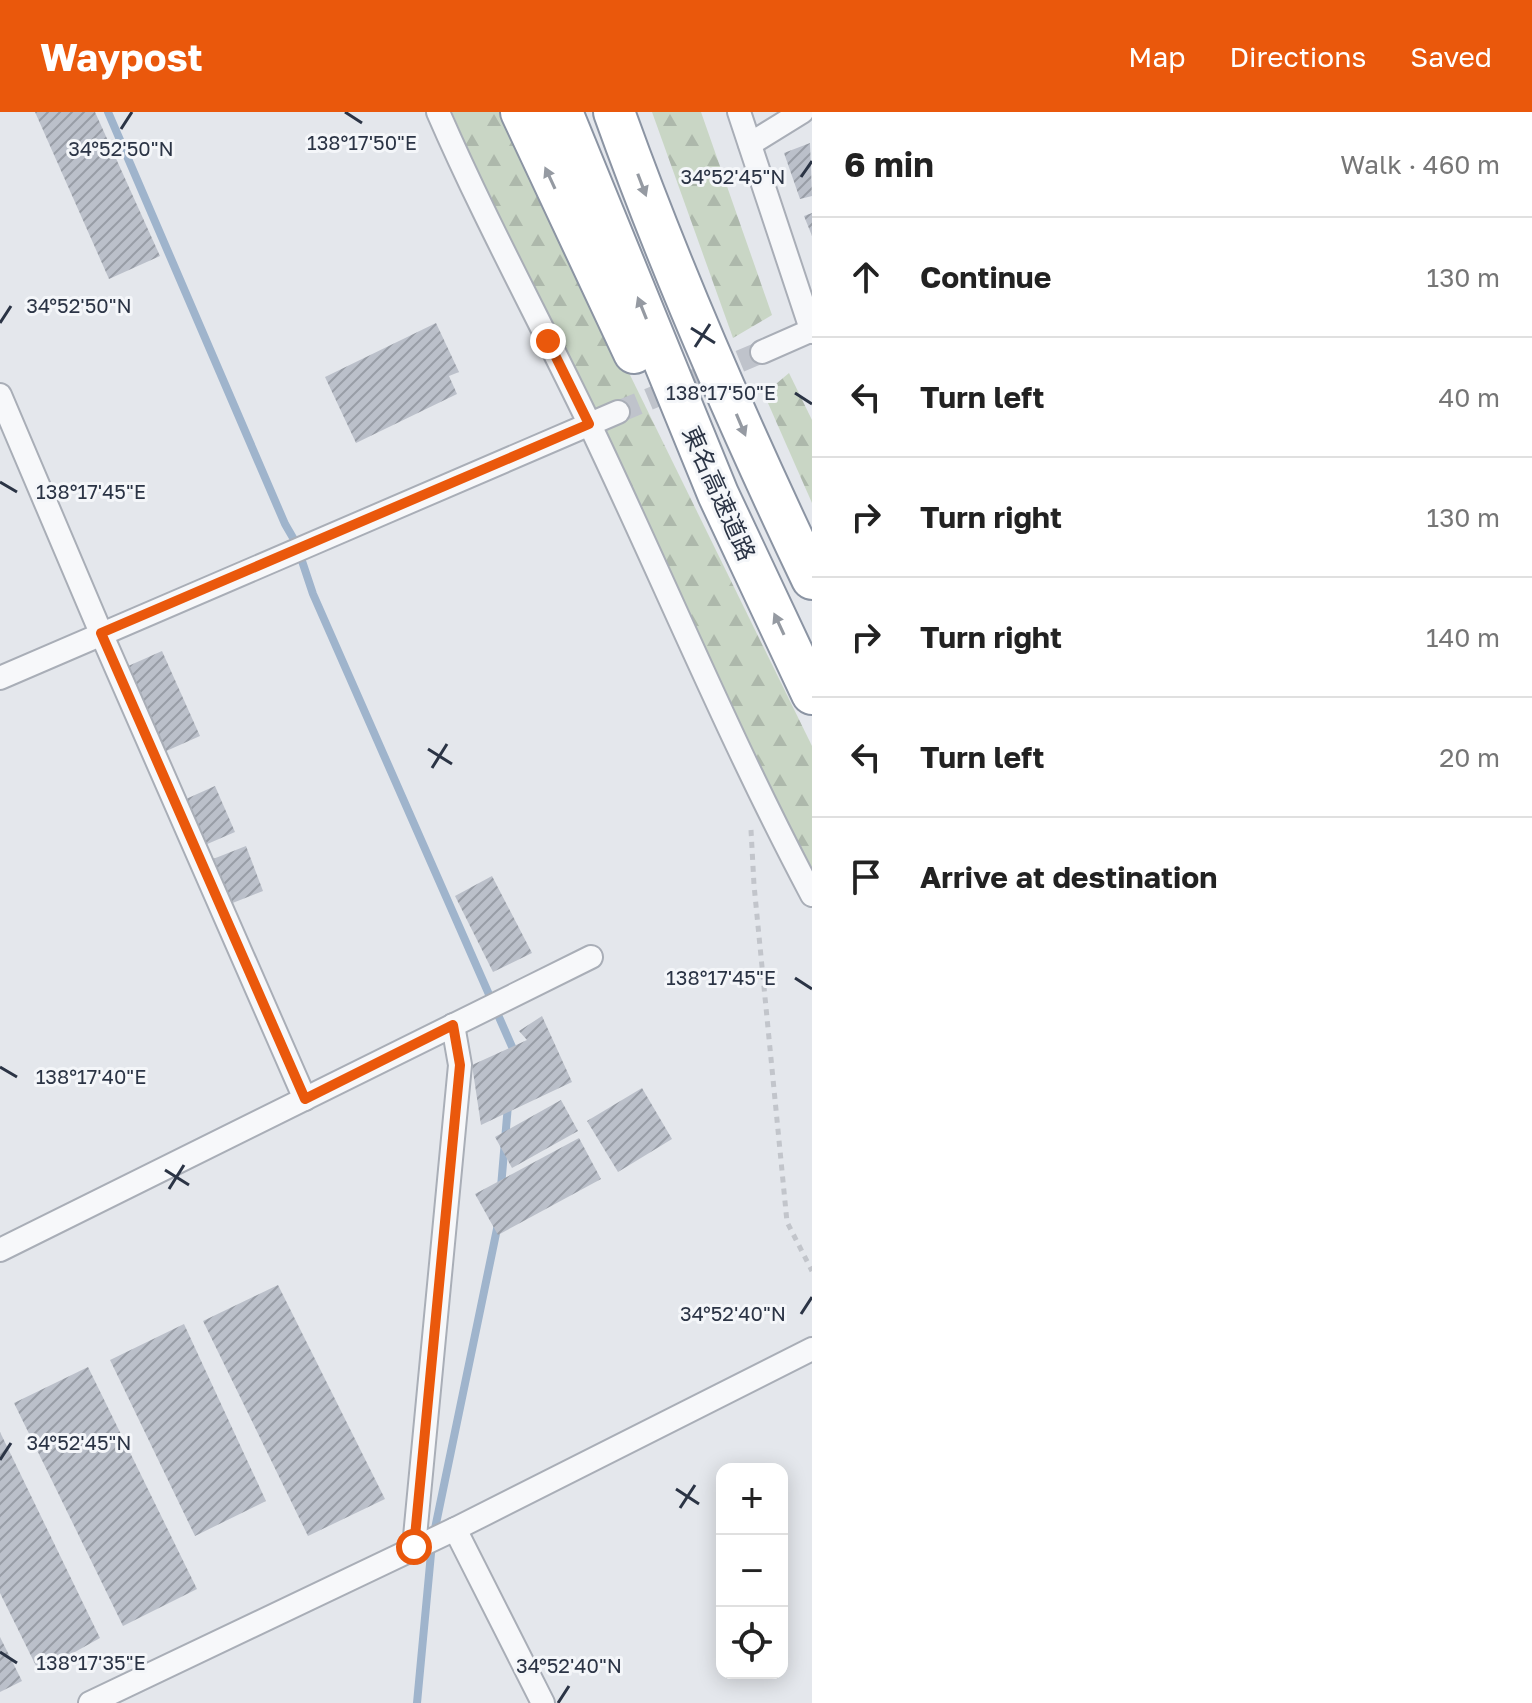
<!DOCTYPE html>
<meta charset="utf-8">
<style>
:root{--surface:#fff;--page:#f2f2f2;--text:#222;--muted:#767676;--line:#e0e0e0;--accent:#ea580c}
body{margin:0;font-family:"Golos Text","Noto Sans JP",sans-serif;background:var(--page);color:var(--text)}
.controls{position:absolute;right:24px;bottom:24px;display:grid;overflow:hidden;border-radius:16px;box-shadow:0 4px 20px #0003}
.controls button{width:72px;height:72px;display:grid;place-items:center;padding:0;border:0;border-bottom:2px solid var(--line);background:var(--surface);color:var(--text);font:40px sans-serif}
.stop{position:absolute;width:24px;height:24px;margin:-18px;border:6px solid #ea580c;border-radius:50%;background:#fff}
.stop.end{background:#ea580c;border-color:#fff;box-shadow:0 2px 8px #0008}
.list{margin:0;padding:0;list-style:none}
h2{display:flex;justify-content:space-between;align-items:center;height:104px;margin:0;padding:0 32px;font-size:34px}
h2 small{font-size:26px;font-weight:400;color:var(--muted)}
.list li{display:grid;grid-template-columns:52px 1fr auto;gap:24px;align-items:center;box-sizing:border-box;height:120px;padding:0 32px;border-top:2px solid var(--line)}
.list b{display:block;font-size:30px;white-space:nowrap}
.list em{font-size:26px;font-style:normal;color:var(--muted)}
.icon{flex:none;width:44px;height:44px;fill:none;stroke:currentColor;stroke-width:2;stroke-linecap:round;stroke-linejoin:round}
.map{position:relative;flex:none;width:812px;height:1591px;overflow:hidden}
header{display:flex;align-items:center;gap:48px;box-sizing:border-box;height:112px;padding:0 40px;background:var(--accent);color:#fff}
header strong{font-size:38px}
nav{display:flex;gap:44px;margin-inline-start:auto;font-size:28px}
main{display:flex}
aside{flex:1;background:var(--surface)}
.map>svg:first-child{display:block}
.forest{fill:url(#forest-firs)}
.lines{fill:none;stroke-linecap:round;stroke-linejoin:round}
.stream{stroke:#9fb4cc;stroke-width:8}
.building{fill:url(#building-hatch)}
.street-tunnel{stroke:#bfc3cb;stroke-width:22;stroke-dasharray:22 11;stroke-linecap:butt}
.street-casing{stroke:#a9aeb7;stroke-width:26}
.highway-casing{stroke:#8b94a3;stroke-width:44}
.path{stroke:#c2c5cb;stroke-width:5;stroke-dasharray:6 6;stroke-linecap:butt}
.street{stroke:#f7f8fa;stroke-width:22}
.highway{stroke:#fff;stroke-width:40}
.oneway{fill:#959aa2}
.route{stroke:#ea580c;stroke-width:10}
.ticks{fill:none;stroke:#2b3445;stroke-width:3}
.labels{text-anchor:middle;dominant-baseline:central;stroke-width:6;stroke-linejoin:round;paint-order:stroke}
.street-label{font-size:24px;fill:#2b3445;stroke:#f4f6f9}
.ticks-label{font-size:20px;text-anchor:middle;fill:#2b3445;stroke:#f4f6f9;stroke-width:6;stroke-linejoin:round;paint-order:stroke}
</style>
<header>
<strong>Waypost</strong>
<nav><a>Map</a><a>Directions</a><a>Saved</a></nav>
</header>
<main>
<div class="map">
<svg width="812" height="1591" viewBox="0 0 812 1591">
<defs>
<pattern id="forest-firs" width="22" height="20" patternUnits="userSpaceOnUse" patternTransform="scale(2)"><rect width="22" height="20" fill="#c9d6c5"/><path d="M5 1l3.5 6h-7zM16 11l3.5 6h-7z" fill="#adb8ab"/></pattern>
<pattern id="building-hatch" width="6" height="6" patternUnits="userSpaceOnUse" patternTransform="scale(2)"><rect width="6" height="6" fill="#bbc0ca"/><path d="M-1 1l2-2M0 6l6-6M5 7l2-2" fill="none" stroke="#989da6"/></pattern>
</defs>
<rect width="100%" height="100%" fill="#e4e7ec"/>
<g class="forest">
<path d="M452,0h49l311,634v127l-264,-532z"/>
<path d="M652,0h49l71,203 -39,23z"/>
<path d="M789,261l23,47v83l-48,-109z"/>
</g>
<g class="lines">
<g class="stream">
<path d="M108,0l177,412 11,19 17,51 200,455 -1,6"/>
<path d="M501,1075l7,-82"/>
<path d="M417,1591l15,-160 66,-319"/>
</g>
</g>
<g class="building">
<path d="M35,0h60l65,144 -51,23z"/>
<path d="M810,31l2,53 -12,3 -16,-46z"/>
<path d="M812,101v23l-8,-20z"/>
<path d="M436,211l23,49 -10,4 8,18 -101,49 -31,-66z"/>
<path d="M162,539l38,85 -36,16 -38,-85z"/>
<path d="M215,674l20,46 -30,13 -19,-46z"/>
<path d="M246,734l17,45 -33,13 -17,-45z"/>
<path d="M492,764l40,77 -39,19 -38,-76z"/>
<path d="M542,904l30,66 -91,43 -9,-60 55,-25 -8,-9z"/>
<path d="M642,976l30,51 -54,33 -31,-51z"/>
<path d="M561,988l17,31 -66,37 -17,-31z"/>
<path d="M579,1026l22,41 -103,56 -23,-41z"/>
<path d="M278,1173l107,214 -77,37 -105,-215z"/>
<path d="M184,1212l82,177 -71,35 -85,-176z"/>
<path d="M88,1255l109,222 -74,37 -109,-223z"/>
<path d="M0,1320l100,206 -61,34 -39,-79z"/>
<path d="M0,1525l22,44 -22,11z"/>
</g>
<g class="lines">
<path class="street-tunnel" d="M618,300l144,-60"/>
<defs>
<g id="street">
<path d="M438,0c46,106 101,207 151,311 75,157 141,318 223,472"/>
<path d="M739,0l73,220"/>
<path d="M750,32l52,-32"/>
<path d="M762,240l50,-22"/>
<path d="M0,283l101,238 204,466"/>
<path d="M0,566l618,-266"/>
<path d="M0,1138l591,-293"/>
<path d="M455,1417l88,174"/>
<path d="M414,1435l46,-482 -7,-40"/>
<path d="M90,1591l365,-174 357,-180"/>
</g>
<g id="highway">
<path d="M521,0l113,241"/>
<path d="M562,0l156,382 94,200"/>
<path d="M614,0c57,159 125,314 198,467"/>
</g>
</defs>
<use href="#street" class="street-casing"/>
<use href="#highway" class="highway-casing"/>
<path class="path" d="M751,718l3,55 33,337 25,49"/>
<use href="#street" class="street"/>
<use href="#highway" class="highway"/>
</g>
<defs><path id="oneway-solid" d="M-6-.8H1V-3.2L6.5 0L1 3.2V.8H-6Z" transform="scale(2)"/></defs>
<g class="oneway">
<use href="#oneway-solid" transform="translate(550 66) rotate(-115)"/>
<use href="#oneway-solid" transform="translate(642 73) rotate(69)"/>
<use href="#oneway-solid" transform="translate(642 196) rotate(-112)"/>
<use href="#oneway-solid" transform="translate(741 313) rotate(67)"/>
<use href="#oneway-solid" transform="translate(779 512) rotate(-115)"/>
</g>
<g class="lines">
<path class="route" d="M414,1435l46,-482 -7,-40 -148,74 -204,-466 488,-209 -41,-83"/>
</g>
<path class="ticks" d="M345,0l17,11M121,17l11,-17M801,65l11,-16M0,211l11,-17M691,216l24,15M695,235l15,-23M795,281l17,11M0,370l17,10M428,637l24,15M432,656l15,-24M795,866l17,11M0,955l17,10M165,1058l24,15M169,1077l15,-24M801,1202l11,-17M0,1348l11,-17M676,1377l23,15M680,1396l15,-23M0,1540l17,11M558,1591l11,-17"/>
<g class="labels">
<g class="street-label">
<text transform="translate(720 381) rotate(66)">東名高速道路</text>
</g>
</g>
<g class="ticks-label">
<text x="362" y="38">138°17'50"E</text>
<text x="121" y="44">34°52'50"N</text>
<text x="733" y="72">34°52'45"N</text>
<text x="79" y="201">34°52'50"N</text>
<text x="721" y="288">138°17'50"E</text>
<text x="91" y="387">138°17'45"E</text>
<text x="721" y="873">138°17'45"E</text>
<text x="91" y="972">138°17'40"E</text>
<text x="733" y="1209">34°52'40"N</text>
<text x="79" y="1338">34°52'45"N</text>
<text x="91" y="1558">138°17'35"E</text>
<text x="569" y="1561">34°52'40"N</text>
</g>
</svg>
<div class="controls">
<button>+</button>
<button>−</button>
<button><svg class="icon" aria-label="locate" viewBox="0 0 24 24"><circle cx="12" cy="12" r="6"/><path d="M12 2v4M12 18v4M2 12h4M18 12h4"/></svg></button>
</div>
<div class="stop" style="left:414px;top:1435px"></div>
<div class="stop end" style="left:548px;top:229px"></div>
</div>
<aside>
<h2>6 min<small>Walk · 460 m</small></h2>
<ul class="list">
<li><svg class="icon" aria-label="ahead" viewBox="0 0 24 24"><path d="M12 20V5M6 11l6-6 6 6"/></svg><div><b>Continue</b></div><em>130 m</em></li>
<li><svg class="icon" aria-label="left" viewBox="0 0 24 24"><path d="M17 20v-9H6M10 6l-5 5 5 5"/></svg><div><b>Turn left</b></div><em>40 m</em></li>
<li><svg class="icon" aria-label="right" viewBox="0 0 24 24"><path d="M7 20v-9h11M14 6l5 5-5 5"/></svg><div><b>Turn right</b></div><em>130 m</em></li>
<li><svg class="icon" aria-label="right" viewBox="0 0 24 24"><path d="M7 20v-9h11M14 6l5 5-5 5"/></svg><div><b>Turn right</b></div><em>140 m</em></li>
<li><svg class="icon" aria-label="left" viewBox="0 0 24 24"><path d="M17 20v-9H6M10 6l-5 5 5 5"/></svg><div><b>Turn left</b></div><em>20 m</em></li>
<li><svg class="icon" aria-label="arrive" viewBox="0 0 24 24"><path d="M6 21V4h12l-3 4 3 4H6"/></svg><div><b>Arrive at destination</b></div></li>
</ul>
</aside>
</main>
